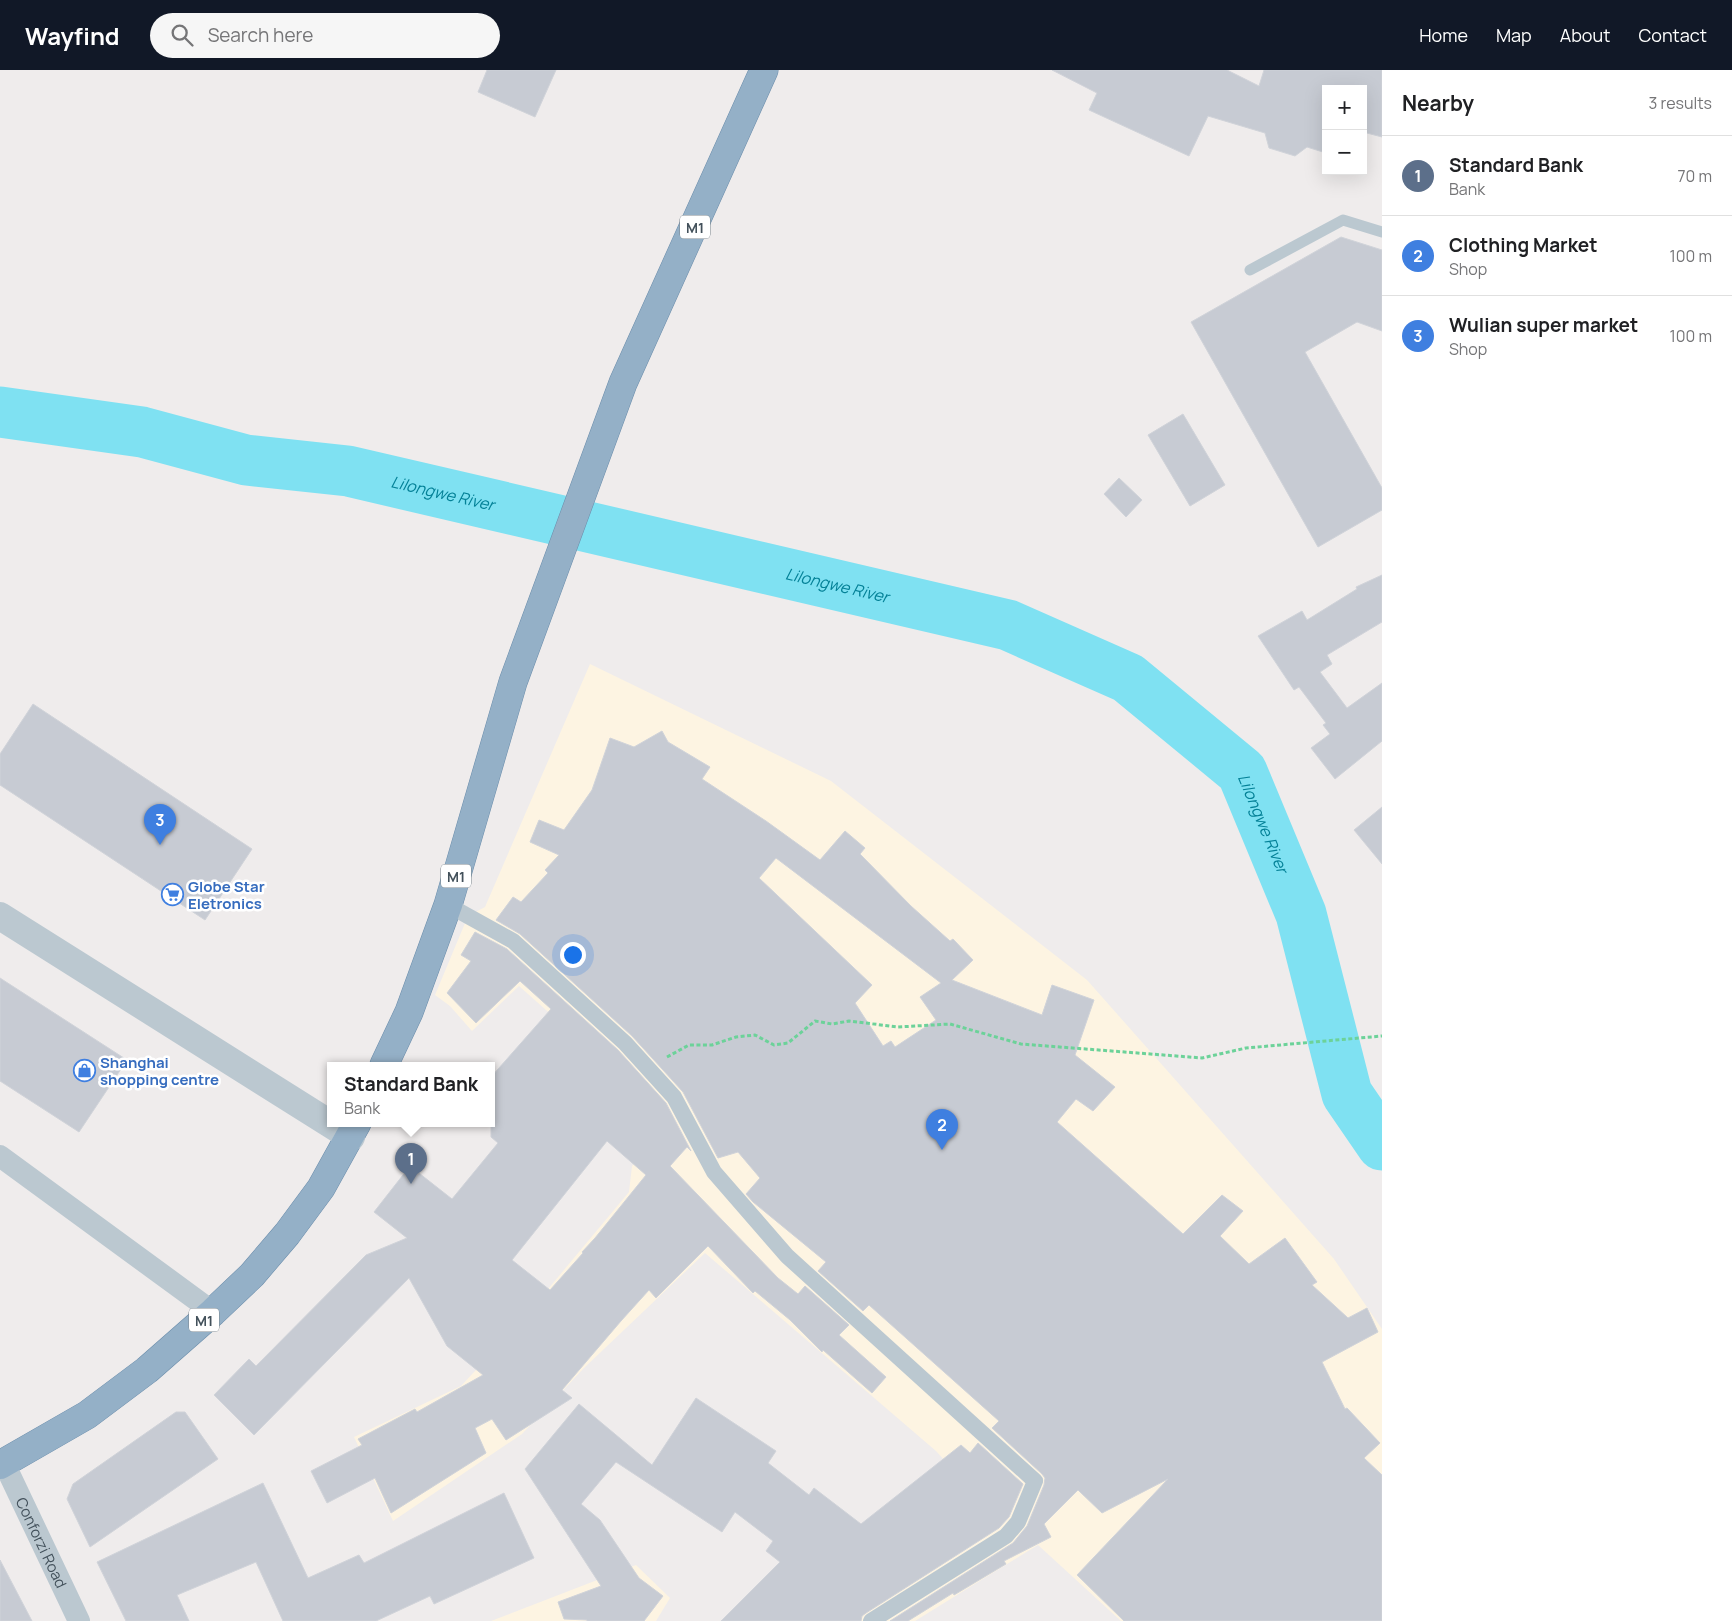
<!DOCTYPE html>
<meta charset="utf-8">
<style>
:root{--surface:#fff;--page:#f6f6f6;--text:#202124;--muted:#757577;--line:#e0e0e0;--accent:#111827}
body{margin:0;font-family:Manrope,sans-serif;background:var(--page);color:var(--text)}
.controls{position:absolute;right:15px;top:15px;display:grid;overflow:hidden;border-radius:0px;box-shadow:0 5px 20px #0002}
.controls button{width:45px;height:45px;display:grid;place-items:center;padding:0;border:0;border-bottom:1px solid var(--line);background:var(--surface);color:var(--text);font:25px sans-serif}
.you{position:absolute;left:572px;top:884px;width:18px;height:18px;margin:-12px;border:4px solid #fff;border-radius:50%;background:#1a73e8;box-shadow:0 0 0 8px #1a73e833}
.badge{display:grid;place-items:center;width:32px;height:32px;border-radius:50%;background:var(--accent);color:#fff;font-size:16px;font-weight:700}
.pin{position:absolute;translate:-50% -41px;filter:drop-shadow(0 1px 2px #0008)}
.pin::after{content:'';position:absolute;top:26px;width:18px;height:15px;background:inherit;clip-path:polygon(0 0,100% 0,50% 100%)}
.popup{position:absolute;left:327px;top:992px;width:168px;height:65px;box-sizing:border-box;display:grid;place-content:center;border-radius:0px;background:var(--surface);filter:drop-shadow(0 1px 4px #0005);font-size:16px;white-space:nowrap;color:var(--muted)}
.popup b{font-size:19px;color:var(--text)}
.popup::after{content:'';position:absolute;left:50%;top:100%;margin-left:-10px;border:10px solid transparent;border-top-color:var(--surface)}
.list{margin:0;padding:0;list-style:none}
h2{display:flex;justify-content:space-between;align-items:center;height:65px;margin:0;padding:0 20px;font-size:21px}
h2 small{font-size:16px;font-weight:400;color:var(--muted)}
.list li{display:grid;grid-template-columns:32px 1fr auto;gap:15px;align-items:center;box-sizing:border-box;height:80px;padding:0 20px;border-top:1px solid var(--line)}
.list b{display:block;font-size:19px;white-space:nowrap}
.list p{margin:0;font-size:16px;white-space:nowrap;color:var(--muted)}
.list em{font-size:16px;font-style:normal;color:var(--muted)}
.icon{flex:none;width:28px;height:28px;fill:none;stroke:currentColor;stroke-width:2;stroke-linecap:round;stroke-linejoin:round}
.map{position:relative;flex:none;width:1382px;height:1551px;overflow:hidden}
header{display:flex;align-items:center;gap:30px;box-sizing:border-box;height:70px;padding:0 25px;background:var(--accent);color:#fff}
header strong{font-size:24px}
nav{display:flex;gap:28px;margin-inline-start:auto;font-size:18px}
.search{width:350px;height:45px;background:var(--page);display:flex;align-items:center;gap:12px;box-sizing:border-box;padding:0 18px;border-radius:28px;color:var(--muted);font-size:19px}
main{display:flex}
aside{flex:1;background:var(--surface)}
.map>svg:first-child{display:block}
.commercial{fill:#fdf4e2}
.lines{fill:none;stroke-linecap:round;stroke-linejoin:round}
.river{stroke:#7fe1f2;stroke-width:51}
.building{fill:#c7cbd3;stroke:#d0d3d9;fill-rule:evenodd}
.trunk-casing{stroke:#6b8dab;stroke-width:29}
.path{stroke:#6cd299;stroke-width:3;stroke-dasharray:4 2.5;stroke-linecap:butt}
.service{stroke:#bbc8d0;stroke-width:11}
.pedestrian{stroke:#bbc8d0;stroke-width:16}
.minor{stroke:#bbc8d0;stroke-width:22}
.tertiary{stroke:#bbc8d0;stroke-width:28}
.trunk{stroke:#94b0c7;stroke-width:28}
.labels{text-anchor:middle;dominant-baseline:central;stroke-width:5;stroke-linejoin:round;paint-order:stroke}
.shield{fill:#fff;stroke:#7b858c;stroke-width:1}
.shield-label{font-size:14px;font-weight:bold;fill:#43515b}
.shop-label{font-size:15px;font-weight:bold;fill:#366cbe;stroke:#fff;text-anchor:start}
.street-label{font-size:15px;fill:#43515b;stroke:#fff}
.water-label{font-size:16px;font-style:italic;fill:#048197;stroke:#fff}
</style>
<header>
<strong>Wayfind</strong>
<div class="search"><svg class="icon" aria-label="search" viewBox="0 0 24 24"><circle cx="10" cy="10" r="6"/><path d="M15 15l6 6"/></svg>Search here</div>
<nav><a>Home</a><a>Map</a><a>About</a><a>Contact</a></nav>
</header>
<main>
<div class="map">
<svg width="1382" height="1551" viewBox="0 0 1382 1551">
<rect width="100%" height="100%" fill="#efecec"/>
<g class="commercial">
<path d="M590,594l241,117 256,199 247,279 48,70v292h-261l-83,-76 -123,76h-85l157,-114 -51,-56 -231,-198 -121,115 -62,66 -129,87 -39,-84 107,-51 57,-61 111,-133 3,-26 30,-33 1,-19 -144,-128 -47,45 -22,-25 -15,-11 33,-79 17,-9z"/>
<path d="M636,1495l34,33 -14,23h-165z"/>
</g>
<g class="lines">
<path class="river" id="s1" d="M0,342l142,20 104,28 102,11 660,154 120,53 114,94 59,142 46,180 35,51"/>
</g>
<g class="building">
<path d="M487,0h69l-21,47 -57,-25z"/>
<path d="M1052,0h175l32,16 5,-16h118v67l-19,-5v-43h-37v64l-19,-6 -12,9 -26,-8 -4,-15 -57,-17 -19,40 -100,-46 8,-17z"/>
<path d="M1341,167l41,13v81l-25,-9 -52,30 77,136v22l-64,37 -127,-225z"/>
<path d="M1183,344l42,71 -35,21 -42,-71z"/>
<path d="M1119,408l23,22 -16,17 -22,-23z"/>
<path d="M1382,505v47l-55,33 5,9 -12,8 27,36 35,-25v58l-47,38 -24,-31 19,-14 -7,-9 3,-2 -27,-36 -5,3 -36,-54 44,-25 5,9 50,-31 -1,-2z"/>
<path d="M33,634l219,145 -47,71 -205,-135v-31z"/>
<path d="M662,661l6,11 42,25 -8,12 64,42 54,39 25,-29 20,17 -5,6 51,52 39,35 3,-2 20,21 -21,20 90,35 10,-30 42,15 -19,55 40,32 -22,24 -17,-12 -19,23 126,112 39,-39 21,16 -23,25 29,28 36,-26 32,44 -5,3 36,33 19,-10 11,24 -56,30 23,47 2,-1 33,35 -16,15 18,17v146h-258l-47,-46 91,-96 -66,34 -24,-23 -34,34 7,13 -47,24 2,3 -52,31 -1,-2 -45,28h-18l123,-78 14,-17 17,-41 1,-7 -3,-4 -50,-46 7,-7 -130,-116 -6,6 -45,-40 8,-9 -73,-60 -7,-8 14,-16 -22,-26 -20,6 -35,-66 -51,-56 -112,-102 -24,-14 17,-23 8,5 27,-29 -3,-3 14,-15 -29,-13 9,-22 25,10 28,-40 18,-52 24,9zM776,788l165,125 -21,14 16,23 -41,27 -4,-6 -8,5 -28,-43 17,-18 -113,-107z"/>
<path d="M1382,737v57l-28,-34z"/>
<path d="M475,862l32,17 111,101 48,53 25,48 -4,-4 -17,19 108,112 20,16 7,-8 44,39 -10,10 47,42 -14,16 -49,-43 -1,2 -32,-32 -35,-29 -2,2 -45,-47 -52,52 -7,-8 -28,31 -59,69 10,8 -66,42 -14,-21 -17,9 11,25 -95,60 -16,-35 -48,25 -16,-32 51,-26 -4,-6 57,-30 2,3 66,-37 -36,-29 -38,-68 -155,157 -40,-40 35,-36 7,7 110,-111 41,-17 -33,-26 36,-46 42,33 46,-56 -7,-6v-60l60,-68 -31,-28 -44,42 -29,-30 24,-32 -10,-6zM607,1071l39,34 -51,63 -13,14 1,1 -33,37 -38,-30z"/>
<path d="M0,908l127,82 -48,72 -79,-51z"/>
<path d="M696,1328l80,53 -8,12 41,32 5,-7 47,36 100,-79 9,8 8,-10 45,41 -14,33 -10,11 -133,85 -4,3 -1,5h-140l59,-59 -14,-11 7,-10 -38,-29 -13,20 -106,-70 -35,42 19,16 39,58 24,18 -19,25h-57v-1l-23,-1 -6,-17 43,-16 -76,-117 54,-65 73,61z"/>
<path d="M176,1342h9l33,47 -128,88 -23,-48 6,-15z"/>
<path d="M263,1413l45,95 51,-23 5,8 140,-70 30,65 -100,46 -4,-8 -54,25h-93l-27,-59 -79,33 12,26h-63l-29,-59z"/>
<path d="M0,1490l32,61h-32z"/>
</g>
<g class="lines">
<defs>
<g id="trunk">
<path d="M384,995l25,-53 39,-107 65,-223 110,-299 141,-313"/>
<path d="M0,1395l87,-50 60,-45 66,-58 39,-37 35,-41 34,-46 36,-65"/>
</g>
</defs>
<use href="#trunk" class="trunk-casing"/>
<path class="path" d="M667,987l22,-12h23l24,-8 19,-2 19,10 14,-2 27,-22 17,3 17,-3 49,6 52,-3 71,20 181,14 44,-10 136,-12"/>
<path class="service" d="M1250,200l93,-50 39,12"/>
<path class="pedestrian" d="M448,835l65,36 112,102 49,54 40,75 73,84 248,225 -17,41 -12,14 -135,85"/>
<g class="minor">
<path d="M0,1086l213,156"/>
<path id="s2" d="M4,1393l75,158"/>
</g>
<path class="tertiary" d="M0,846l351,221"/>
<use href="#trunk" class="trunk"/>
</g>
<defs>
<symbol id="supermarket-ring" viewBox="-11 -11 22 22"><circle r="9.5" fill="#fff" stroke="#3f7fe0" stroke-width="1.5"/><path d="M-6-5.5h2.5l.6 2H6L4.5 2H-2.5L-4.4-4H-6ZM-1.5 3.2a1.3 1.3 0 1 0 .1 0ZM3 3.2a1.3 1.3 0 1 0 .1 0Z" fill="#3f7fe0"/></symbol>
<symbol id="shop-ring" viewBox="-11 -11 22 22"><circle r="9.5" fill="#fff" stroke="#3f7fe0" stroke-width="1.5"/><path d="M-5-2.5h2.3a2.7 3.5 0 0 1 5.4 0H5L5.5 6h-11ZM-1.5-2.5h3a1.5 2.3 0 0 0-3 0Z" fill="#3f7fe0"/></symbol>
</defs>
<g fill-rule="evenodd">
<use href="#supermarket-ring" x="160" y="812" width="25" height="25"/>
<use href="#shop-ring" x="72" y="988" width="25" height="25"/>
</g>
<g class="labels">
<g class="shield">
<rect x="680" y="145.5" width="30" height="23" rx="4"/>
<rect x="441" y="794.5" width="30" height="23" rx="4"/>
<rect x="189" y="1238.5" width="30" height="23" rx="4"/>
</g>
<g class="shield-label">
<text x="695" y="157">M1</text>
<text x="456" y="806">M1</text>
<text x="204" y="1250">M1</text>
</g>
<g class="shop-label">
<text x="188" y="816">Globe Star<tspan x="188" dy="17">Eletronics</tspan></text>
<text x="100" y="992">Shanghai<tspan x="100" dy="17">shopping centre</tspan></text>
</g>
<g class="street-label">
<text stroke="none"><textPath href="#s2" startOffset="88">Conforzi Road</textPath></text>
</g>
<g class="water-label">
<text stroke="none"><textPath href="#s1" startOffset="451">Lilongwe River</textPath></text>
<text stroke="none"><textPath href="#s1" startOffset="856">Lilongwe River</textPath></text>
<text stroke="none"><textPath href="#s1" startOffset="1366">Lilongwe River</textPath></text>
</g>
</g>
</svg>
<div class="controls">
<button>+</button>
<button>−</button>
</div>
<div class="you"></div>
<div class="pin badge" style="left:411px;top:1114px;background:#5c6f8a">1</div>
<div class="popup"><b>Standard Bank</b>Bank</div>
<div class="pin badge" style="left:942px;top:1080px;background:#3f7fe0">2</div>
<div class="pin badge" style="left:160px;top:775px;background:#3f7fe0">3</div>
</div>
<aside>
<h2>Nearby<small>3 results</small></h2>
<ul class="list">
<li><span class="badge" style="background:#5c6f8a">1</span><div><b>Standard Bank</b><p>Bank</p></div><em>70 m</em></li>
<li><span class="badge" style="background:#3f7fe0">2</span><div><b>Clothing Market</b><p>Shop</p></div><em>100 m</em></li>
<li><span class="badge" style="background:#3f7fe0">3</span><div><b>Wulian super market</b><p>Shop</p></div><em>100 m</em></li>
</ul>
</aside>
</main>
